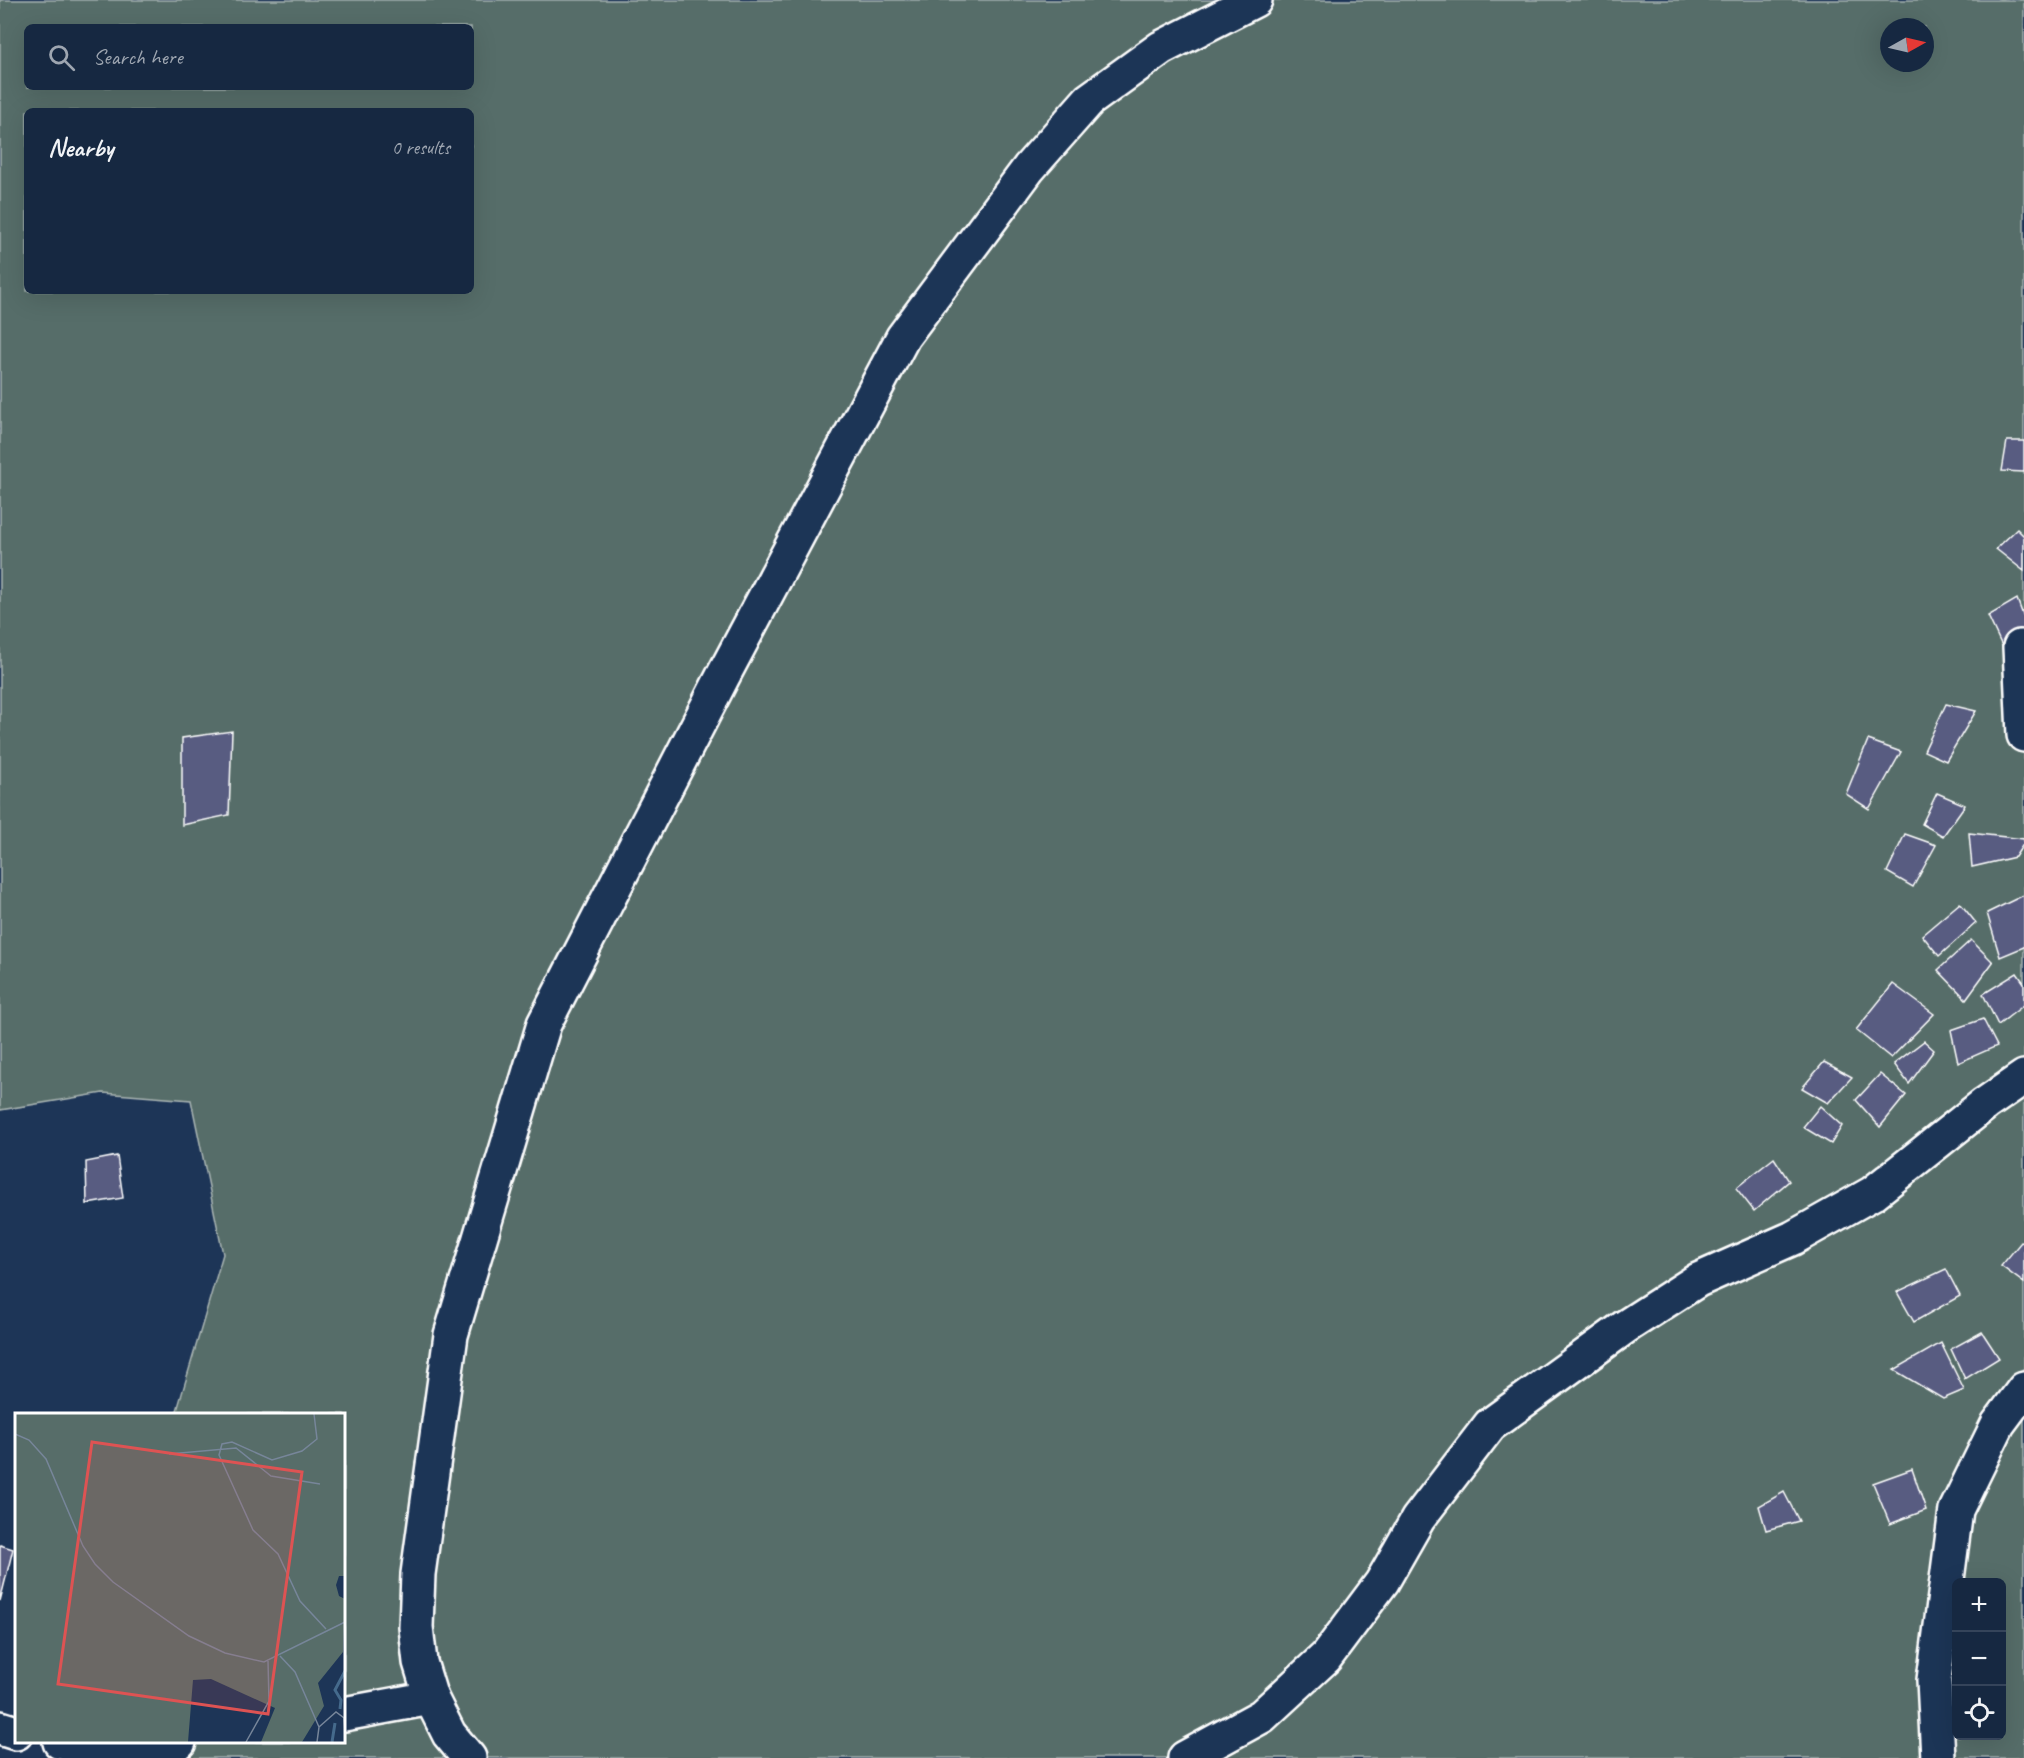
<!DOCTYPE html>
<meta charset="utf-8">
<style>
:root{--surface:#162841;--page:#23344c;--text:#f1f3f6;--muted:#9ea6b1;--line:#35445a}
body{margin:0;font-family:Caveat,sans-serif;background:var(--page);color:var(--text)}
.controls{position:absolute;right:18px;bottom:18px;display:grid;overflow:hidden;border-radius:9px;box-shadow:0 6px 24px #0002}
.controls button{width:54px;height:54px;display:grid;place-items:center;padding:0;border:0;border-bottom:2px solid var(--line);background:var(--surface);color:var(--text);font:30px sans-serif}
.compass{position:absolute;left:1880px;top:18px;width:54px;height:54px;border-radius:50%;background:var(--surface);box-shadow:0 6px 24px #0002;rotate:82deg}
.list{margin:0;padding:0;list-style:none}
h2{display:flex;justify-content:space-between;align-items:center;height:78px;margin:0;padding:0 24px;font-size:26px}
h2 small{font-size:20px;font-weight:400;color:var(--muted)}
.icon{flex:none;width:33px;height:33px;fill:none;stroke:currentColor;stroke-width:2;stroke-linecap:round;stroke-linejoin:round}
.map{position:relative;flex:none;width:2024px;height:1758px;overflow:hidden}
.search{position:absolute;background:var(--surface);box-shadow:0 6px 24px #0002;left:24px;top:24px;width:450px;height:66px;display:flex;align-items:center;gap:15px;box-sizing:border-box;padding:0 21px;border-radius:9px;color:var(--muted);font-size:22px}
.panel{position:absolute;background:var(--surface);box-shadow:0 6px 24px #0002;left:24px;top:108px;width:450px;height:186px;border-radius:9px}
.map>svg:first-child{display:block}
.green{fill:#576d69;stroke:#abb6b4;stroke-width:1.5;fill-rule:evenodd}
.building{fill:#585c81;stroke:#fff;stroke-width:1.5}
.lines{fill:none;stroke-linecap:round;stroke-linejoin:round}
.street-casing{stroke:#fff;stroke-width:38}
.secondary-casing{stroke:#fff;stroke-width:38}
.street{stroke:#1d3557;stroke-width:33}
.secondary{stroke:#1d3557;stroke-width:33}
.inset-river{fill:none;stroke:#456a8c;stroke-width:3}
.inset-road{fill:none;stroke:#77869a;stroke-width:1.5}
.view{fill:#de5353;fill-opacity:0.15;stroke:#de5353;stroke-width:3}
.inset-edge{fill:none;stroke:#fff;stroke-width:3}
</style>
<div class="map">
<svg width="2024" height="1758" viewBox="0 0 2024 1758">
<rect width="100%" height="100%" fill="#1d3557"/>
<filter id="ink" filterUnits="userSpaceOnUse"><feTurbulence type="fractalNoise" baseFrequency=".0167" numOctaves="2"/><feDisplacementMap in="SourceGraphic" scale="12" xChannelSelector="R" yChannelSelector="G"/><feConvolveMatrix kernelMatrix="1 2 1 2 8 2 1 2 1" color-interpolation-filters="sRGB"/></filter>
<g filter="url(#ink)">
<path class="green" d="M0,0h2024v1758h-1952l4,-16h268v-328h-168l47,-160 -32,-154 -88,-7 -103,17zM27,27h444v60h-444zM1889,27h36v36h-36zM27,111h444v180h-444zM1956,1582h46v154h-46z"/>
<g class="building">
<path d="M2007,441h17v31l-22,-1z"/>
<path d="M2017,529l7,7v35l-28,-22z"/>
<path d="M2017,599l7,19v16l-22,12 -14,-30z"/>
<path d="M1946,704l30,7 -30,50 -22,-10z"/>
<path d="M232,731l-3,84 -47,10v-87z"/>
<path d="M1868,740l33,12 -32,57 -23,-15z"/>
<path d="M1937,793l28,12 -22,31 -21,-12z"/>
<path d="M1969,833l55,6v4l-9,14 -43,10z"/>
<path d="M1905,834l31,11 -23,42 -26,-15z"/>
<path d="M2024,895v52l-24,10 -13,-44z"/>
<path d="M1960,903l16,20 -37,33 -17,-21z"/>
<path d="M1971,940l22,22 -27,37 -28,-29z"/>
<path d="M2017,973l7,10v22l-26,20 -15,-31z"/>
<path d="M1893,984l41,30 -43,44 -35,-28z"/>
<path d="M1983,1019l14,27 -39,17 -7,-33z"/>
<path d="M1924,1041l10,9 -25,34 -15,-20z"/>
<path d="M1824,1062l28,15 -24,26 -26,-15z"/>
<path d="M1880,1074l26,21 -26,32 -24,-27z"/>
<path d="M1820,1106l22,20 -11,18 -28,-17z"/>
<path d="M117,1156l6,42 -36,6 -1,-42z"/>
<path d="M1774,1158l15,23 -35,30 -18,-23z"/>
<path d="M2021,1242l3,1v40l-23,-17z"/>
<path d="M1946,1269l14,27 -46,26 -17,-30z"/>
<path d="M1982,1332l17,26 -34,21 -14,-30z"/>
<path d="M1941,1343l23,47 -21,9 -49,-29z"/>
<path d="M1912,1469l14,41 -36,14 -17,-41z"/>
<path d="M1784,1492l15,29 -33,9 -7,-24z"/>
<path d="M0,1545l13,4 -13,52z"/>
</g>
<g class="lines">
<defs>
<g id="street">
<path d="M2020,647l4,88"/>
<path d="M344,1714l87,-16"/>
<path d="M0,1728l16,5"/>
<path d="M60,1742l47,8 72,-8"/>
<path d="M1185,1758l77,-42 64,-59 56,-75 36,-63 72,-94 135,-98 73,-47 95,-42 80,-45 112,-89 39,-27"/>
<path d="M1938,1758l-4,-78 22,-170 42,-86 26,-35"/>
</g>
<path id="secondary" d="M469,1758l-20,-24 -18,-36 -11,-36 -4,-35 2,-53 33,-239 93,-311 179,-348 180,-339 126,-169 60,-68 72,-52 94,-48"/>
</defs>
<use href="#street" class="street-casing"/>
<use href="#secondary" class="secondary-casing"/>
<use href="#street" class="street"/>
<use href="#secondary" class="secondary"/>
</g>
</g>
<g transform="translate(15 1413)">
<rect width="330" height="330" fill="#1d3557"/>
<path d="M0,1h330v162h-6l-3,9 3,11 6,3 -2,53 -25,31 6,23 -22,36h-41l14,-34 -64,-29 -18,1 -5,62h-173z" fill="#576d69"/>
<path class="inset-river" d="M325,296l1,-9 -6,-10 10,-19M317,329l3,-19"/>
<path class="inset-road" d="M299,1l3,25 -15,12 -30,9 -40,-18 -10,2 -3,11 34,75 25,24 22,47 26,28M0,21l14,6 17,19 37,87 12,18 18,18 76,54 36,17 39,9 81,-40M154,41l67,-6 35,28 49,8M265,243l15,16 24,55 -2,15M304,314l17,-15 8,6 1,14M231,329l23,-41 -1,-40"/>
<path class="view" d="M77,29l210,30 -34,242 -210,-30z"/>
<rect width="330" height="330" class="inset-edge"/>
</g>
</svg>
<div class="controls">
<button>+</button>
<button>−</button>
<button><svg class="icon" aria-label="locate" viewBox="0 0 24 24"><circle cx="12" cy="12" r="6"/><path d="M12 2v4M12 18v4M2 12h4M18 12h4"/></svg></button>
</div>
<svg class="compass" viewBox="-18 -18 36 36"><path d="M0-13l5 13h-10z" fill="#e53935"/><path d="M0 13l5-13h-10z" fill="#9ea6b1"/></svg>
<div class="search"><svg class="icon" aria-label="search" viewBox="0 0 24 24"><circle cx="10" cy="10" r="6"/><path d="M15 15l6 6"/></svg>Search here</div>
<section class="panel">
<h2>Nearby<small>0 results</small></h2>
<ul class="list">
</ul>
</section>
</div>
